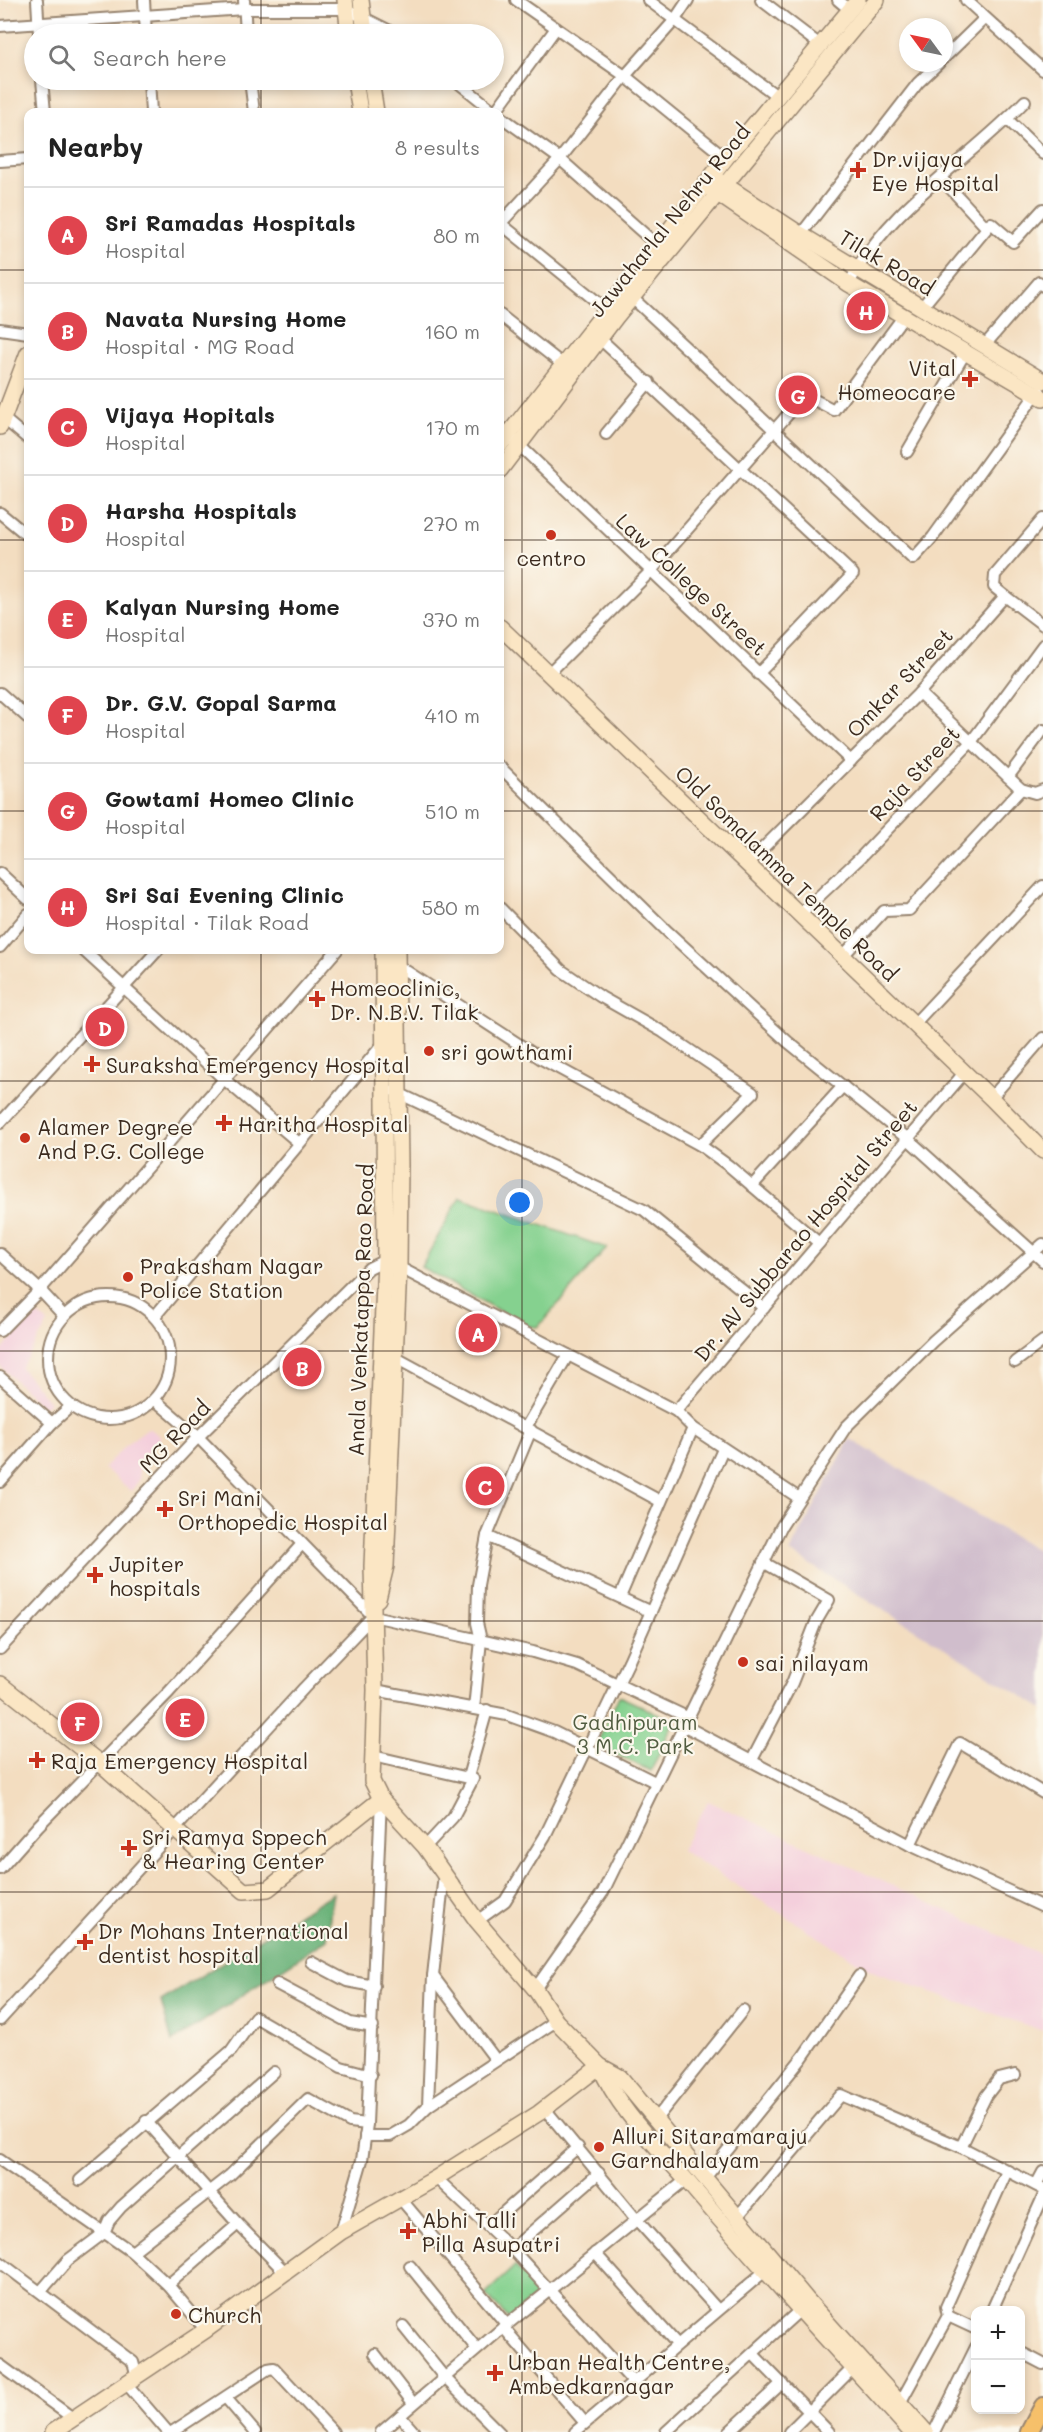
<!DOCTYPE html>
<meta charset="utf-8">
<style>
:root{--surface:#fff;--page:#f6f6f6;--text:#222;--muted:#767676;--line:#e0e0e0;--accent:#d93025}
body{margin:0;font-family:Mali,sans-serif;background:var(--page);color:var(--text)}
.controls{position:absolute;right:18px;bottom:18px;display:grid;overflow:hidden;border-radius:12px;box-shadow:0 3px 9px #0003}
.controls button{width:54px;height:54px;display:grid;place-items:center;padding:0;border:0;border-bottom:2px solid var(--line);background:var(--surface);color:var(--text);font:30px sans-serif}
.compass{position:absolute;left:899px;top:18px;width:54px;height:54px;border-radius:50%;background:var(--surface);box-shadow:0 3px 9px #0003;rotate:303deg}
.you{position:absolute;left:520px;top:1203px;width:21px;height:21px;margin:-15px;border:4px solid #fff;border-radius:50%;background:#1a73e8;box-shadow:0 0 0 9px #1a73e833}
.badge{display:grid;place-items:center;width:39px;height:39px;border-radius:50%;background:var(--accent);color:#fff;font-size:20px;font-weight:700}
.pin{position:absolute;translate:-50% -50%;border:3px solid #fff;box-shadow:0 2px 6px #0006}
.list{margin:0;padding:0;list-style:none}
h2{display:flex;justify-content:space-between;align-items:center;height:78px;margin:0;padding:0 24px;font-size:26px}
h2 small{font-size:20px;font-weight:400;color:var(--muted)}
.list li{display:grid;grid-template-columns:39px 1fr auto;gap:18px;align-items:center;box-sizing:border-box;height:96px;padding:0 24px;border-top:2px solid var(--line)}
.list b{display:block;font-size:22px;white-space:nowrap}
.list p{margin:0;font-size:20px;white-space:nowrap;color:var(--muted)}
.list em{font-size:20px;font-style:normal;color:var(--muted)}
.icon{flex:none;width:33px;height:33px;fill:none;stroke:currentColor;stroke-width:2;stroke-linecap:round;stroke-linejoin:round}
.map{position:relative;flex:none;width:1043px;height:2432px;overflow:hidden}
.search{position:absolute;background:var(--surface);box-shadow:0 3px 9px #0003;left:24px;top:24px;width:480px;height:66px;display:flex;align-items:center;gap:15px;box-sizing:border-box;padding:0 21px;border-radius:33px;color:var(--muted);font-size:22px}
.panel{position:absolute;background:var(--surface);box-shadow:0 3px 9px #0003;left:24px;top:108px;width:480px;height:846px;border-radius:12px}
.map>svg:first-child{display:block}
.built{fill:#f4cfdc}
.industrial{fill:#d0bdcc}
.green{fill:#85d18f;stroke:#607e56;stroke-width:1.5}
.forest{fill:#6cb37a;stroke:#546e4c;stroke-width:1.5}
.lines{fill:none;stroke-linecap:round;stroke-linejoin:round}
.street-casing{stroke:#97846f;stroke-width:14}
.secondary-casing{stroke:#97846f;stroke-width:18}
.primary-casing{stroke:#97846f;stroke-width:20}
.street{stroke:#fff;stroke-width:10}
.secondary{stroke:#fbe6c4;stroke-width:15}
.primary{stroke:#f6c06b;stroke-width:16}
.grid{fill:none;stroke:#3b2a1e;stroke-width:1.5;stroke-opacity:0.55}
.poi-dot{fill:#c8321e;stroke:#fbf7ec;stroke-width:2}
.labels{text-anchor:middle;dominant-baseline:central;stroke-width:4.5;stroke-linejoin:round;paint-order:stroke}
.poi-label{font-size:21px;fill:#3b2a1e;stroke:#fbf7ec;text-anchor:start}
.street-label{font-size:21px;fill:#3b2a1e;stroke:#fbf7ec}
.park-label{font-size:21px;fill:#515c40;stroke:#fbf7ec}
</style>
<div class="map">
<svg width="1043" height="2432" viewBox="0 0 1043 2432">
<rect width="100%" height="100%" fill="#fbf7ec"/>
<filter id="ink" filterUnits="userSpaceOnUse"><feTurbulence type="fractalNoise" baseFrequency=".0167" numOctaves="2"/><feDisplacementMap in="SourceGraphic" scale="12" xChannelSelector="R" yChannelSelector="G"/><feConvolveMatrix kernelMatrix="1 2 1 2 8 2 1 2 1" color-interpolation-filters="sRGB"/></filter>
<filter id="wash" filterUnits="userSpaceOnUse"><feTurbulence type="fractalNoise" baseFrequency=".008" numOctaves="4" result="noise"/><feDisplacementMap in="SourceGraphic" scale="24" xChannelSelector="R" yChannelSelector="G"/><feGaussianBlur stdDeviation="1.35" result="paint"/><feColorMatrix in="noise" values="0 0 0 0 0 0 0 0 0 0 0 0 0 0 0 0 0 1.4 0 .05"/><feComposite in="paint" operator="in"/></filter>
<g filter="url(#wash)">
<rect width="100%" height="100%" fill="#f3ddc0"/>
<g class="built">
<path d="M34,1312l14,11 -27,45 29,34 -7,5 -43,-41v-13z"/>
<path d="M148,1428l13,9 -23,26 2,16 -9,12 -27,-23 25,-26z"/>
<path d="M708,1801l335,154v76l-171,-60 -191,-121z"/>
</g>
<path class="industrial" d="M850,1439l193,115v155l-253,-157z"/>
<g class="green">
<path d="M460,1197l147,51 -69,79 -12,-1 -105,-59z"/>
<path d="M619,1696l55,25 -23,50 -55,-26z"/>
<path d="M515,2266l24,26 -29,28 -25,-26z"/>
</g>
<path class="forest" d="M333,1893l-6,46 -155,103 -11,-41z"/>
</g>
<g filter="url(#ink)">
<g class="lines">
<defs>
<g id="street">
<path d="M37,0l2,34"/>
<path d="M144,0l2,34"/>
<path d="M244,0l2,34"/>
<path d="M516,0l109,76 101,82"/>
<path d="M648,0l129,96"/>
<path d="M761,0l59,45"/>
<path d="M838,0l12,10"/>
<path d="M966,0l77,70"/>
<path d="M0,26l244,-17h102l50,25"/>
<path d="M944,58l41,-40"/>
<path d="M42,80l3,32"/>
<path d="M149,80l2,32"/>
<path d="M250,80l4,32"/>
<path d="M455,80l40,32"/>
<path d="M495,112l61,-84"/>
<path d="M500,116l60,43 98,87"/>
<path d="M1007,119l36,35"/>
<path d="M0,161l28,-2"/>
<path d="M500,223l106,86"/>
<path d="M500,224l60,-65 65,-83 49,-55 14,-21"/>
<path d="M987,228l4,-5 22,19 30,-33"/>
<path d="M798,238l120,-155 21,-20"/>
<path d="M849,284c38,-77 118,-122 176,-183"/>
<path d="M627,293l286,266 20,-22 103,-143 4,-2"/>
<path d="M922,307l65,-79 -46,-50"/>
<path d="M500,315l62,49"/>
<path d="M0,329l28,4"/>
<path d="M595,334l258,240 -95,100"/>
<path d="M984,346l55,-64 4,4"/>
<path d="M3,418l25,21"/>
<path d="M500,427l351,334"/>
<path d="M606,434l43,-52"/>
<path d="M907,452l58,-99"/>
<path d="M0,513l28,23"/>
<path d="M1005,596l38,29"/>
<path d="M549,673l101,-101 155,-177 29,15 69,-93"/>
<path d="M0,693l28,25"/>
<path d="M919,693l102,96 14,4 8,-3"/>
<path d="M500,767l168,165 120,110 120,97 135,122"/>
<path d="M1008,777l35,-47"/>
<path d="M747,864l172,-171 86,-97 -11,-9 1,-12 48,-56"/>
<path d="M0,873l28,26"/>
<path d="M500,908l61,62 40,27 62,35 90,61 -53,52"/>
<path d="M799,915l61,-57 111,-116 72,-97"/>
<path d="M0,947l28,-33"/>
<path d="M83,950l142,130 74,63"/>
<path d="M842,957l42,-46 25,-1 112,-121"/>
<path d="M397,965l143,93 160,87 29,21 90,77"/>
<path d="M914,1024l129,-138"/>
<path d="M394,1091l250,119 120,98"/>
<path d="M991,1098l52,-60"/>
<path d="M0,1123l158,-173"/>
<path d="M752,1186l91,-100"/>
<path d="M0,1254l40,36 24,26"/>
<circle cx="109" cy="1358" r="61"/>
<path d="M155,1316l228,-272"/>
<path d="M0,1331l40,-41 297,-340"/>
<path d="M396,1358l264,143"/>
<path d="M1015,1362l28,-21"/>
<path d="M0,1377l52,46"/>
<path d="M155,1400l43,37 175,179 160,36 44,13 110,52"/>
<path d="M676,1411l288,-338"/>
<path d="M526,1427l42,-72"/>
<path d="M0,1482l52,-59 18,-16"/>
<path d="M487,1536l164,76"/>
<path d="M620,1597l73,-169"/>
<path d="M0,1649l198,-212 171,-169 16,-8 291,151 17,17 106,70"/>
<path d="M375,1690l132,25 47,17 101,50"/>
<path d="M474,1709l7,-69 -4,-17 1,-38 9,-49 44,-106"/>
<path d="M683,1725l227,120 133,62"/>
<path d="M373,1756l100,23 -20,38 -28,30"/>
<path d="M752,1760l40,-77 24,-61 13,-22 -66,-38"/>
<path d="M468,1777l19,-67"/>
<path d="M910,1845l50,-102 83,50"/>
<path d="M0,1869l38,-43 131,-134 133,-148"/>
<path d="M477,1921l28,-20 40,-65 84,-175 94,-212"/>
<path d="M311,1962l36,19 27,5"/>
<path d="M433,1976l63,84"/>
<path d="M277,1984l73,39 23,4"/>
<path d="M535,1989l68,-97 178,-365 65,-100 87,-86 110,-97"/>
<path d="M0,2020l304,-332 69,-72"/>
<path d="M428,2106l5,-130 11,-102"/>
<path d="M545,2109l91,110 82,91"/>
<path d="M656,2119l87,-109"/>
<path d="M146,2121l92,103 48,49"/>
<path d="M365,2136h25l19,-11 19,-19 128,-85"/>
<path d="M961,2147l25,-51 13,-17 16,-4"/>
<path d="M0,2160l132,92 36,33 38,45"/>
<path d="M436,2178l76,71 121,133"/>
<path d="M705,2178l97,-120 57,-82"/>
<path d="M80,2180l151,-129 24,-34 86,50 30,8"/>
<path d="M1036,2185l7,-13"/>
<path d="M400,2198l107,127"/>
<path d="M737,2217l104,-122 120,52 82,42"/>
<path d="M488,2226l90,-79"/>
<path d="M341,2232l21,-72 5,-36 14,-325"/>
<path d="M512,2249l87,-76"/>
<path d="M132,2252l97,-76 79,-77 42,23 17,2"/>
<path d="M595,2253l82,91"/>
<path d="M0,2262l133,100 4,15"/>
<path d="M410,2266l67,83"/>
<path d="M168,2285l70,-61"/>
<path d="M41,2291l27,-31 36,-27 5,-12 12,-14 153,-135"/>
<path d="M992,2310l51,-113"/>
<path d="M948,2316l28,13"/>
<path d="M403,2326l41,51 55,55"/>
<path d="M503,2327l82,96"/>
<path d="M1020,2352l23,12"/>
<path d="M375,2354l38,49"/>
<path d="M753,2354l76,78"/>
<path d="M0,2365l74,54"/>
<path d="M125,2382l43,50"/>
<path d="M226,2398l29,34"/>
<path d="M900,2403l48,-87 -2,-9 61,-136"/>
<path d="M400,2416l14,16"/>
<path d="M172,2432l96,-63 6,-1 59,64"/>
<path d="M381,2432l118,-101 187,-151"/>
<path d="M575,2432l190,-161"/>
<path d="M666,2432l133,-121"/>
<path d="M729,2432l53,-49"/>
<path d="M789,2432l63,-63"/>
<path d="M934,2432l42,-85"/>
</g>
<g id="secondary">
<path d="M345,0l4,34"/>
<path d="M361,0l4,34"/>
<path d="M355,80l5,32"/>
<path d="M371,80l5,32"/>
<path d="M719,181l81,53 243,147"/>
<path d="M711,189l138,95 194,114"/>
<path d="M0,427l28,-74"/>
<path d="M500,445l226,-287 132,-158"/>
<path d="M500,470l116,-153 261,-317"/>
<path d="M500,627l491,471 52,53"/>
<path d="M383,950l2,310 -13,306 3,124 -3,91 9,18 44,48 52,74 58,68 21,32 44,45 20,11 188,224 118,131"/>
<path d="M378,1599l8,-33 13,-299 1,-102 -3,-215"/>
<path d="M0,1684l101,80 143,127 24,-2 113,-90"/>
<path d="M600,2066c18,44 56,79 87,115 72,86 149,167 224,251"/>
<path d="M53,2432l153,-102 135,-98 95,-54 103,-65 61,-47"/>
</g>
<path id="primary" d="M1029,2432l14,-26"/>
</defs>
<use href="#street" class="street-casing"/>
<use href="#secondary" class="secondary-casing"/>
<use href="#primary" class="primary-casing"/>
<use href="#street" class="street"/>
<use href="#secondary" class="secondary"/>
<use href="#primary" class="primary"/>
</g>
</g>
<path class="grid" d="M261,0v34M522,0v2432M782,0v2432M261,80v32M0,270h28M500,270h543M0,540h28M500,540h543M0,811h28M500,811h543M261,950v1482M0,1081h1043M0,1351h1043M0,1621h1043M0,1892h1043M0,2162h1043"/>
<g class="poi-dot">
<path d="M855 161h6v6h6v6h-6v6h-6v-6h-6v-6h6z"/>
<path d="M967 370h6v6h6v6h-6v6h-6v-6h-6v-6h6z"/>
<circle cx="551" cy="535" r="6"/>
<path d="M314 990h6v6h6v6h-6v6h-6v-6h-6v-6h6z"/>
<circle cx="429" cy="1051" r="6"/>
<path d="M89 1055h6v6h6v6h-6v6h-6v-6h-6v-6h6z"/>
<path d="M221 1114h6v6h6v6h-6v6h-6v-6h-6v-6h6z"/>
<circle cx="25" cy="1138" r="6"/>
<circle cx="128" cy="1277" r="6"/>
<path d="M162 1500h6v6h6v6h-6v6h-6v-6h-6v-6h6z"/>
<path d="M92 1566h6v6h6v6h-6v6h-6v-6h-6v-6h6z"/>
<circle cx="743" cy="1662" r="6"/>
<path d="M34 1751h6v6h6v6h-6v6h-6v-6h-6v-6h6z"/>
<path d="M126 1839h6v6h6v6h-6v6h-6v-6h-6v-6h6z"/>
<path d="M82 1933h6v6h6v6h-6v6h-6v-6h-6v-6h6z"/>
<circle cx="599" cy="2147" r="6"/>
<path d="M405 2222h6v6h6v6h-6v6h-6v-6h-6v-6h6z"/>
<circle cx="176" cy="2314" r="6"/>
<path d="M492 2364h6v6h6v6h-6v6h-6v-6h-6v-6h6z"/>
</g>
<g class="labels">
<g class="poi-label">
<text x="872" y="158">Dr.vijaya<tspan x="872" dy="24">Eye Hospital</tspan></text>
<text x="956" y="367" text-anchor="end">Vital<tspan x="956" dy="24">Homeocare</tspan></text>
<text x="551" y="557" text-anchor="middle">centro</text>
<text x="330" y="987">Homeoclinic,<tspan x="330" dy="24">Dr. N.B.V. Tilak</tspan></text>
<text x="441" y="1051">sri gowthami</text>
<text x="106" y="1064">Suraksha Emergency Hospital</text>
<text x="238" y="1123">Haritha Hospital</text>
<text x="37" y="1126">Alamer Degree<tspan x="37" dy="24">And P.G. College</tspan></text>
<text x="140" y="1265">Prakasham Nagar<tspan x="140" dy="24">Police Station</tspan></text>
<text x="178" y="1497">Sri Mani<tspan x="178" dy="24">Orthopedic Hospital</tspan></text>
<text x="109" y="1563">Jupiter<tspan x="109" dy="24">hospitals</tspan></text>
<text x="755" y="1662">sai nilayam</text>
<text x="51" y="1760">Raja Emergency Hospital</text>
<text x="142" y="1836">Sri Ramya Sppech<tspan x="142" dy="24">&amp; Hearing Center</tspan></text>
<text x="98" y="1930">Dr Mohans International<tspan x="98" dy="24">dentist hospital</tspan></text>
<text x="611" y="2135">Alluri Sitaramaraju<tspan x="611" dy="24">Garndhalayam</tspan></text>
<text x="422" y="2219">Abhi Talli<tspan x="422" dy="24">Pilla Asupatri</tspan></text>
<text x="188" y="2314">Church</text>
<text x="508" y="2361">Urban Health Centre,<tspan x="508" dy="24">Ambedkarnagar</tspan></text>
</g>
<g class="street-label">
<text transform="translate(669 220) rotate(-51)">Jawaharlal Nehru Road</text>
<text transform="translate(887 262) rotate(31)">Tilak Road</text>
<text transform="translate(692 584) rotate(43)">Law College Street</text>
<text transform="translate(899 682) rotate(-46)">Omkar Street</text>
<text transform="translate(914 773) rotate(-47)">Raja Street</text>
<text transform="translate(787 873) rotate(44)">Old Somalamma Temple Road</text>
<text transform="translate(805 1230) rotate(-50)">Dr. AV Subbarao Hospital Street</text>
<text transform="translate(360 1310) rotate(-88)">Anala Venkatappa Rao Road</text>
<text transform="translate(174 1436) rotate(-46)">MG Road</text>
</g>
<g class="park-label">
<text x="635" y="1721">Gadhipuram<tspan x="635" dy="24">3 M.C. Park</tspan></text>
</g>
</g>
</svg>
<div class="controls">
<button>+</button>
<button>−</button>
</div>
<svg class="compass" viewBox="-18 -18 36 36"><path d="M0-13l5 13h-10z" fill="#e53935"/><path d="M0 13l5-13h-10z" fill="#767676"/></svg>
<div class="you"></div>
<div class="pin badge" style="left:478px;top:1333px;background:#e0444e">A</div>
<div class="pin badge" style="left:302px;top:1367px;background:#e0444e">B</div>
<div class="pin badge" style="left:485px;top:1486px;background:#e0444e">C</div>
<div class="pin badge" style="left:105px;top:1027px;background:#e0444e">D</div>
<div class="pin badge" style="left:185px;top:1718px;background:#e0444e">E</div>
<div class="pin badge" style="left:80px;top:1722px;background:#e0444e">F</div>
<div class="pin badge" style="left:798px;top:395px;background:#e0444e">G</div>
<div class="pin badge" style="left:866px;top:311px;background:#e0444e">H</div>
<div class="search"><svg class="icon" aria-label="search" viewBox="0 0 24 24"><circle cx="10" cy="10" r="6"/><path d="M15 15l6 6"/></svg>Search here</div>
<section class="panel">
<h2>Nearby<small>8 results</small></h2>
<ul class="list">
<li><span class="badge" style="background:#e0444e">A</span><div><b>Sri Ramadas Hospitals</b><p>Hospital</p></div><em>80 m</em></li>
<li><span class="badge" style="background:#e0444e">B</span><div><b>Navata Nursing Home</b><p>Hospital · MG Road</p></div><em>160 m</em></li>
<li><span class="badge" style="background:#e0444e">C</span><div><b>Vijaya Hopitals</b><p>Hospital</p></div><em>170 m</em></li>
<li><span class="badge" style="background:#e0444e">D</span><div><b>Harsha Hospitals</b><p>Hospital</p></div><em>270 m</em></li>
<li><span class="badge" style="background:#e0444e">E</span><div><b>Kalyan Nursing Home</b><p>Hospital</p></div><em>370 m</em></li>
<li><span class="badge" style="background:#e0444e">F</span><div><b>Dr. G.V. Gopal Sarma</b><p>Hospital</p></div><em>410 m</em></li>
<li><span class="badge" style="background:#e0444e">G</span><div><b>Gowtami Homeo Clinic</b><p>Hospital</p></div><em>510 m</em></li>
<li><span class="badge" style="background:#e0444e">H</span><div><b>Sri Sai Evening Clinic</b><p>Hospital · Tilak Road</p></div><em>580 m</em></li>
</ul>
</section>
</div>
